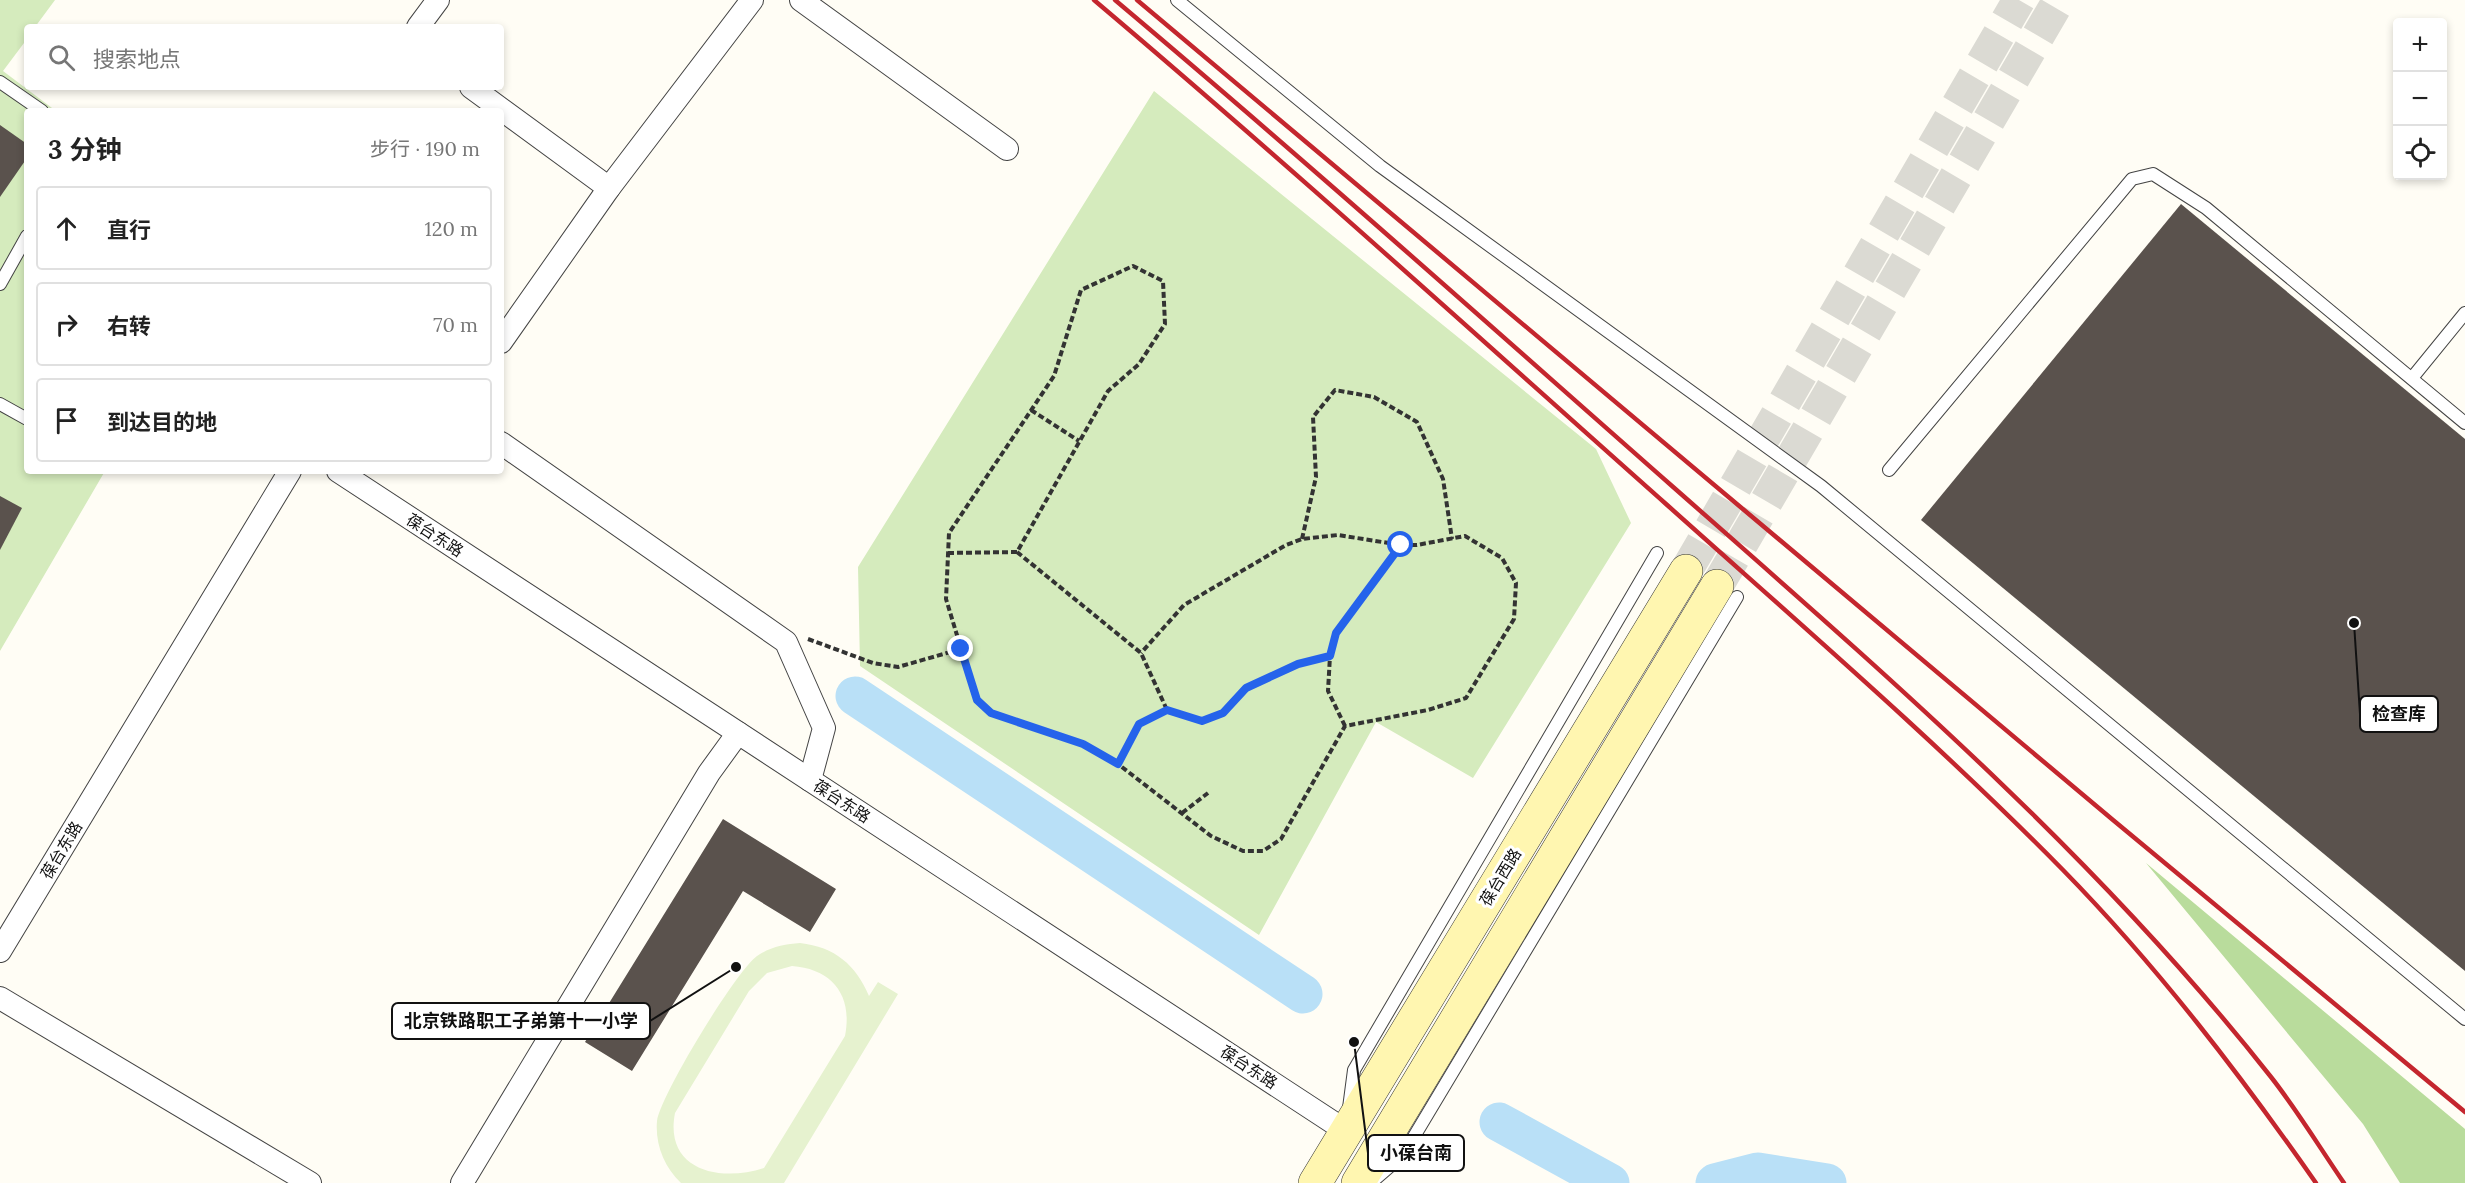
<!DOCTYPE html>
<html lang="zh">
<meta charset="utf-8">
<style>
:root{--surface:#fff;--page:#f2f2f2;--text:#222;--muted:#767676;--line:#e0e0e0}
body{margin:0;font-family:Lora,"Noto Sans SC",serif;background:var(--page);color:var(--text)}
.controls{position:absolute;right:18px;top:18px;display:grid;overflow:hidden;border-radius:6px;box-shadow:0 3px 9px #0003}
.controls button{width:54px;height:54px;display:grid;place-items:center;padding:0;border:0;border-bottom:2px solid var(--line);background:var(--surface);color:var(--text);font:30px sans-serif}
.stop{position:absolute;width:18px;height:18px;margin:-14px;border:4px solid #2563eb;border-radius:50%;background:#fff}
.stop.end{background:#2563eb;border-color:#fff;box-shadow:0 2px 6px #0008}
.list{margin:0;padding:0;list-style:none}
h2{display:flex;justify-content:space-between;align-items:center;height:78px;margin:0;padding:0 24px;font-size:26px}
h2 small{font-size:20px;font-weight:400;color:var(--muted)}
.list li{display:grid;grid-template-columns:39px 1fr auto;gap:18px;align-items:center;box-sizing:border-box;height:84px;margin:0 12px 12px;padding:0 12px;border:2px solid var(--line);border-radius:6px}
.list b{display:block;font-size:22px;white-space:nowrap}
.list em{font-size:20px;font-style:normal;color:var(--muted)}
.icon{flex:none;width:33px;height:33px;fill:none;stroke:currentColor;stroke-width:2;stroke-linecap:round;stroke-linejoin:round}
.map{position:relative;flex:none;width:2465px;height:1183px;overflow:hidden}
.search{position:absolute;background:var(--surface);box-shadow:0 3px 9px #0003;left:24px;top:24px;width:480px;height:66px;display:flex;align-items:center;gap:15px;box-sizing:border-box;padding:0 21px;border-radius:6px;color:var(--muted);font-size:22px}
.panel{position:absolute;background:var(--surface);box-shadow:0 3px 9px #0003;left:24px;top:108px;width:480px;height:366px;border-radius:6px}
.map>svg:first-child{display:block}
.green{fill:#d5ebbd}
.forest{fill:#b9dc9c}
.pitch{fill:#e6f2cf;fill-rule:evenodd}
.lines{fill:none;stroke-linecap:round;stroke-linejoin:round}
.river{stroke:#b9e0f7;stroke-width:39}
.building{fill:#5a524d}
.secondary-tunnel{stroke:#dbdad3;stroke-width:33;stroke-dasharray:33 16;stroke-linecap:butt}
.lane-casing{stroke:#444;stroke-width:14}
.street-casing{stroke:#444;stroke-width:24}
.secondary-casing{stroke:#333;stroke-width:34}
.path{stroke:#333;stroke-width:4;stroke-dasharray:6 3;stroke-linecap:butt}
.lane{stroke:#fff;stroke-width:12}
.street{stroke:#fff;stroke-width:22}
.secondary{stroke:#fff6b0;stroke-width:33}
.rail{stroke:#c4262e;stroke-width:4.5}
.route{stroke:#2563eb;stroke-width:8}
.labels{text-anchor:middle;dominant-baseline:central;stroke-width:6;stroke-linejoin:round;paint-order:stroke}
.street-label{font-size:16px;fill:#111;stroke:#fff}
.leader{fill:none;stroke:#111;stroke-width:2}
.callout-dot{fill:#111;stroke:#fff;stroke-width:2}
.callout{fill:#fff;stroke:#111;stroke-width:2}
.callout-label{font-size:18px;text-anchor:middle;font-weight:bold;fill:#111}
</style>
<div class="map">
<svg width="2465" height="1183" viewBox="0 0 2465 1183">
<rect width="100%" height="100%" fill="#fffdf5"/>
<g class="green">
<path d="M0,0h55l-20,27h-8v12l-24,32 53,40h-29v360h78l-105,180z"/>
<path d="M1154,91l442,358 35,74 -158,255 -97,-56 -117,213 -399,-269 -2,-99z"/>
</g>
<path class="forest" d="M2146,863l319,266v54h-65l-37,-59z"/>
<path class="pitch" d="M800,943c35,4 56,22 69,53l9,-14 20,12 -114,189h-103c-17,-16 -26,-39 -24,-62 3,-25 79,-150 100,-165 13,-9 28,-12 43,-13zM792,966c40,3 61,29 53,70l-81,132c-46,15 -100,1 -89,-55l74,-122 18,-18z"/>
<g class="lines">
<g class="river">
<path d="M855,696l448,298"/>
<path d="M1499,1122l111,61"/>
<path d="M1715,1183l43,-11 69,11"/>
</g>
</g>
<g class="building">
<path d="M0,125l27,19v14l-27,39z"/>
<path d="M2181,204l284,235v532l-544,-451z"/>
<path d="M0,496l22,12 -22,42z"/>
<path d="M723,819l113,70 -26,43 -67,-41 -111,180 -47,-29z"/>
</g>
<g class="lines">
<g class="secondary-tunnel">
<path d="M1686,571l333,-571"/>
<path d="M1717,586l342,-586"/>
</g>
<defs>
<g id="lane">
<path d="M1177,0l203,166 441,320 644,533"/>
<path d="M0,82l42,29"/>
<path d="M0,284l27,-48"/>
<path d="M2412,378l53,-65"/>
<path d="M0,404l27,15"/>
<path d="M1889,470l243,-291 21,-5 53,34 259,215"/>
<path d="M1349,1108l5,-38 303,-517"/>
<path d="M1374,1180l29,-25 334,-558"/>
</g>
<g id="street">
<path d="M801,0l206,149"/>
<path d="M418,27l20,-27"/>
<path d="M471,87l138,101"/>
<path d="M501,342l108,-154 143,-188"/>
<path d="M501,443l285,199 38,86 -14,52"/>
<path d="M338,471l1008,660"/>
<path d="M0,951l290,-480"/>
<path d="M0,998l310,185"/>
<path d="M462,1183l247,-410 29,-40"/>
</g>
<g id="secondary">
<path d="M1315,1183l371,-612"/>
<path d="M1358,1183l359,-597"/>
</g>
</defs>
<use href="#lane" class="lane-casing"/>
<use href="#street" class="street-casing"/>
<use href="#secondary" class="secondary-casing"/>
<g class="path">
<path d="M1031,410l48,31"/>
<path d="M1302,539l14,-62 -3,-60 22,-27 39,7 43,25 26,57 9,60"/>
<path d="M1017,552l124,101 26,57"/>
<path d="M948,553l69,-1 91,-161 31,-27 26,-40 -2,-43 -30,-15 -52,24 -27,86 -105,157 -3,66 31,102 14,12 92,31 35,20 93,72 32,15h20l18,-12 64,-113 83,-16 38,-12 48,-79 2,-36 -14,-25 -37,-22 -48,9h-16l-63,-10 -36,4 -16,6 -102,60 -43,48"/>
<path d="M808,639l65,24 25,4 63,-18"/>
<path d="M1345,726l-17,-35 2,-35 6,-23 65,-88"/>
<path d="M1118,764l21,-40 28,-14 35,11 21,-8 23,-25 51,-24 33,-8"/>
<path d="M1182,813l26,-20"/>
</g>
<use href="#lane" class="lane"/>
<use href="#street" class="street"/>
<use href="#secondary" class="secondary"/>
<g class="rail">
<path d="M1094,0c194,164 382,335 572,504 134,120 271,238 397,366 94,96 176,203 253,313"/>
<path d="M1115,0c189,159 372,323 557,486 210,185 425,370 599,591 26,33 49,71 73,106"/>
<path d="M1137,0l976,820 352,292"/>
</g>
</g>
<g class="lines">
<path class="route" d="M961,649l16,51 14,13 92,31 35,20 21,-40 28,-14 35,11 21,-8 23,-25 52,-24 32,-8 6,-23 65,-88"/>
</g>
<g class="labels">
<g class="street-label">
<text transform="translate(435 535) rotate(33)">葆台东路</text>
<text transform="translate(842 801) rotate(33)">葆台东路</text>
<text transform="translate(61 850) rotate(-59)">葆台东路</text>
<text transform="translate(1500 877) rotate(-59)">葆台西路</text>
<text transform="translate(1249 1067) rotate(33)">葆台东路</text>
</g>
</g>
<path class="leader" d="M2354 623L2360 714M736 967L650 1021M1354 1042L1368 1153"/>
<g class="callout-dot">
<circle cx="2354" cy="623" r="6"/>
<circle cx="736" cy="967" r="6"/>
<circle cx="1354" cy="1042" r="6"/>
</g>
<g class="callout">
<rect x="2360" y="696" width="78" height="36" rx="6"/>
<rect x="392" y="1003" width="258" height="36" rx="6"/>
<rect x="1368" y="1135" width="96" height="36" rx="6"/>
</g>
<g class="callout-label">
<text x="2399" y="720">检查库</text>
<text x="521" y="1027">北京铁路职工子弟第十一小学</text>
<text x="1416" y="1159">小葆台南</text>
</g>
</svg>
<div class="controls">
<button>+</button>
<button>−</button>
<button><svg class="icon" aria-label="locate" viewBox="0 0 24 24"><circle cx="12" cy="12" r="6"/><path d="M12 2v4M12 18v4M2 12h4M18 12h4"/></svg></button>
</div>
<div class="stop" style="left:1401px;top:545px"></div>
<div class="stop end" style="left:961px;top:649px"></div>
<div class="search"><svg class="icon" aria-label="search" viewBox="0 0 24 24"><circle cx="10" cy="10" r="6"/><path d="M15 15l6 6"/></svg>搜索地点</div>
<section class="panel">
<h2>3 分钟<small>步行 · 190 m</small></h2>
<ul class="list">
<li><svg class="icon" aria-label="ahead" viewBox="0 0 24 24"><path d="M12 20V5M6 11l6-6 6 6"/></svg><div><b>直行</b></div><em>120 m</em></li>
<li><svg class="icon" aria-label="right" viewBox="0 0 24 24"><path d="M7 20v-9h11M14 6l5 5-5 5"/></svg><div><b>右转</b></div><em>70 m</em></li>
<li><svg class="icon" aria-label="arrive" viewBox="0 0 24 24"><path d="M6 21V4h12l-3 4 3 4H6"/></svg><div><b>到达目的地</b></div></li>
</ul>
</section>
</div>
